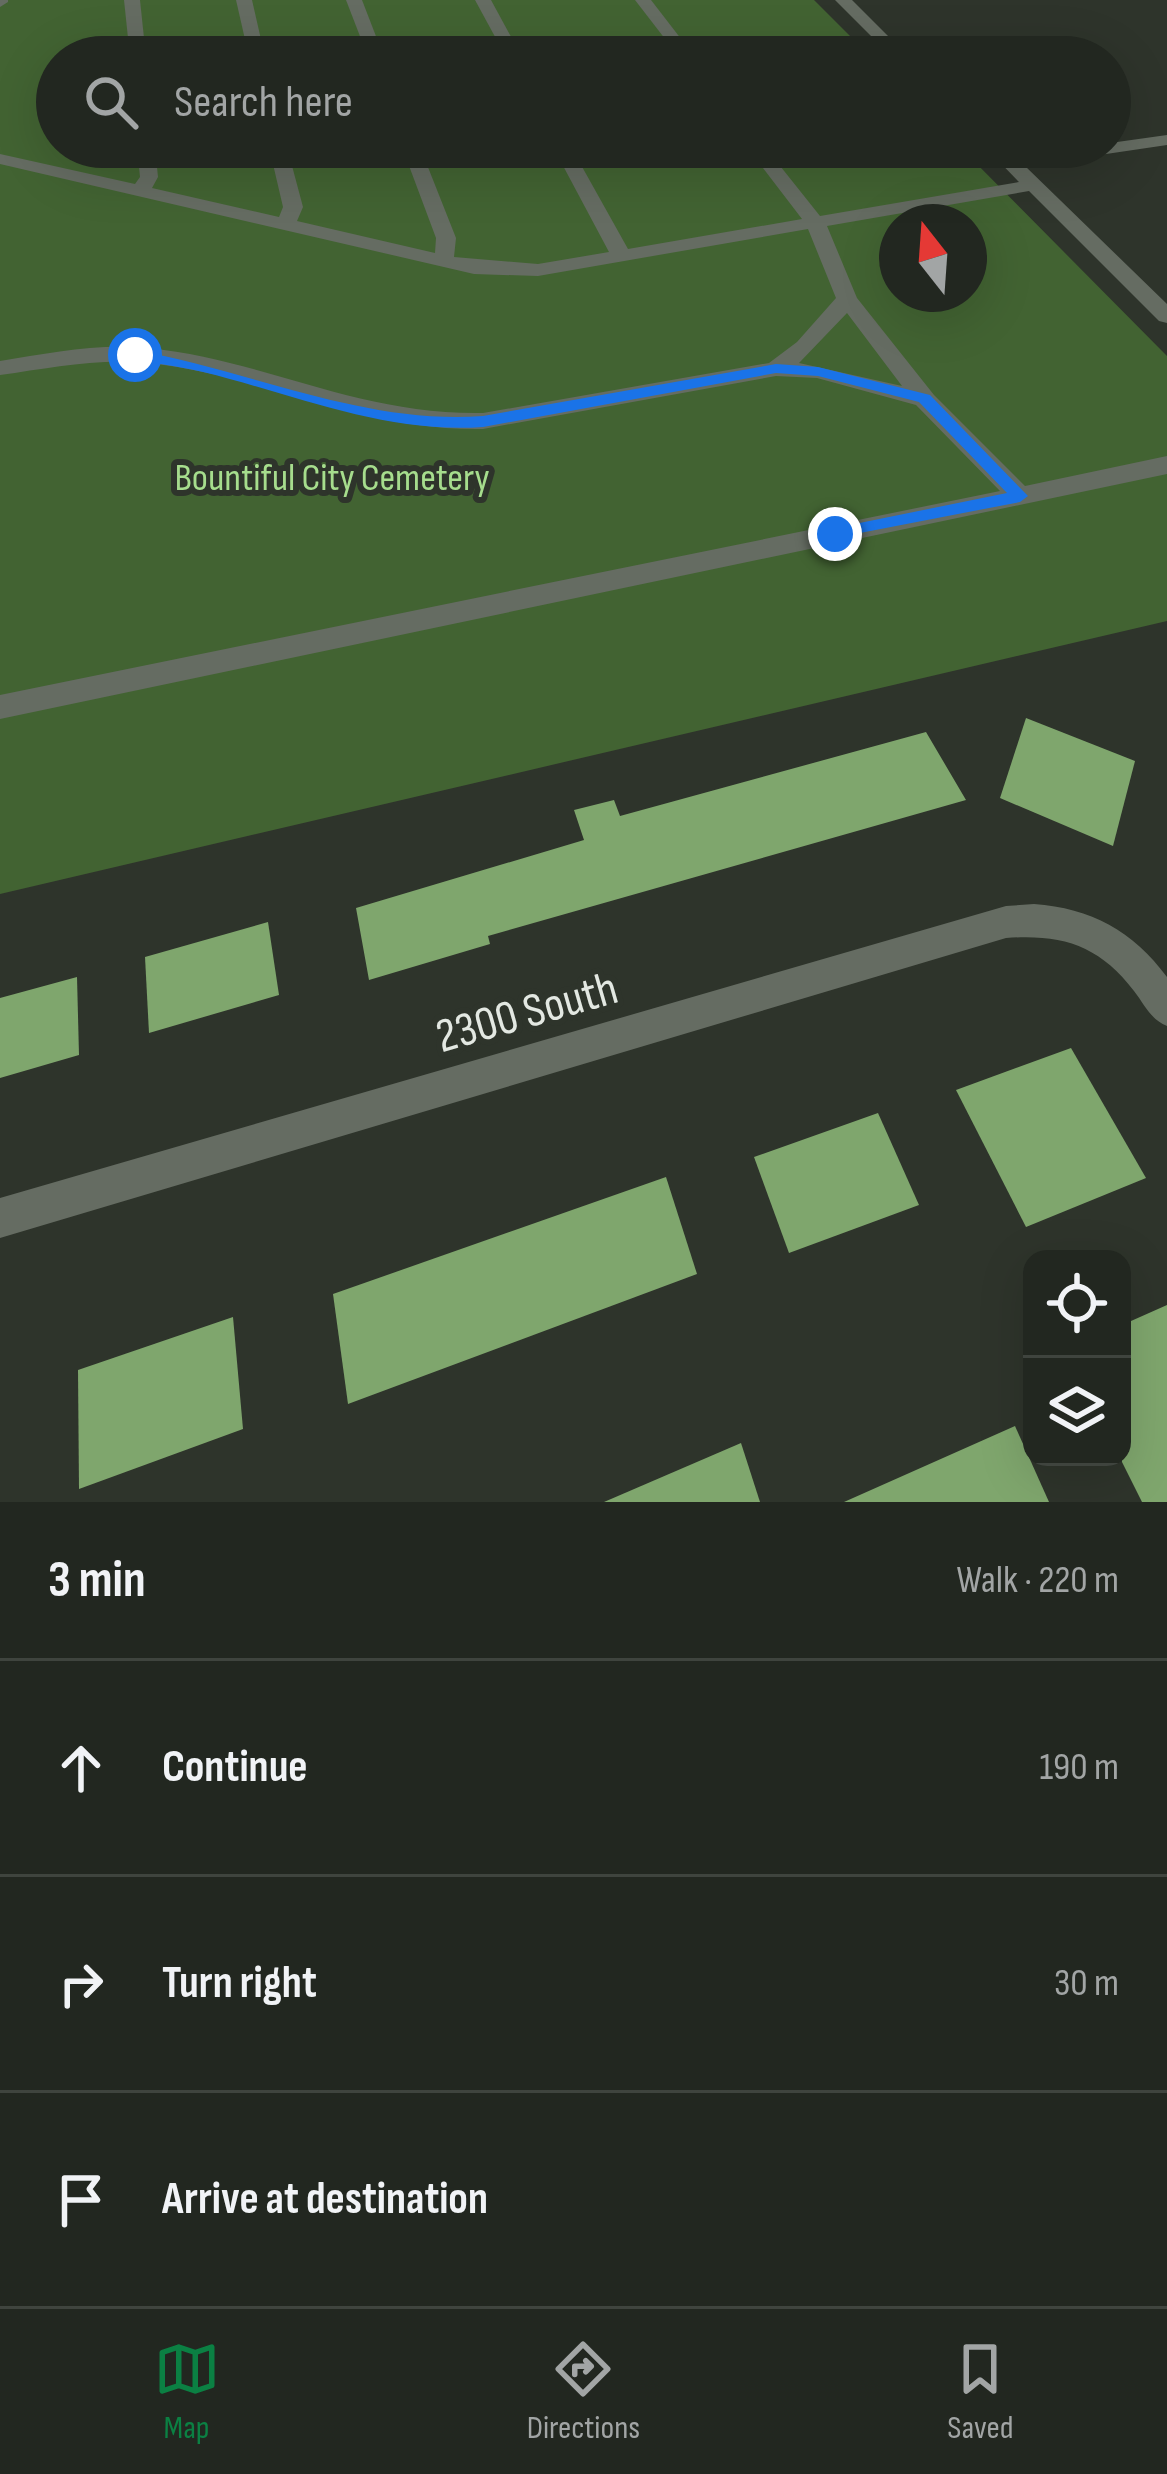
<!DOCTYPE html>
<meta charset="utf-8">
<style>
:root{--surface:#222720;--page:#2a2f29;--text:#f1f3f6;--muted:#a2a5a5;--line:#3f443e;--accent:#0b8043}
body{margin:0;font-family:"Sofia Sans Condensed",sans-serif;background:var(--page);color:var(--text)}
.controls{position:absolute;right:36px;bottom:36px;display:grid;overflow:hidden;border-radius:24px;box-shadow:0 12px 48px #0002}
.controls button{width:108px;height:108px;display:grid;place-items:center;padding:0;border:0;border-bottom:3px solid var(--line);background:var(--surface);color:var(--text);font:60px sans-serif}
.compass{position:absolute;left:879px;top:204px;width:108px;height:108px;border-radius:50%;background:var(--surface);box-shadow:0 12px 48px #0002;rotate:343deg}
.stop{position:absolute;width:36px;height:36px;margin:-27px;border:9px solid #1a73e8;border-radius:50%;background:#fff}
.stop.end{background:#1a73e8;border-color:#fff;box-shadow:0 3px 12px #0008}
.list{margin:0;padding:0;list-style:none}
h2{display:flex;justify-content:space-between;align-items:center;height:156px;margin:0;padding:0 48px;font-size:51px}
h2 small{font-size:39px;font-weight:400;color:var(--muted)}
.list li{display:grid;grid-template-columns:78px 1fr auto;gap:36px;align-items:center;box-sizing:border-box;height:216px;padding:0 48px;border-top:3px solid var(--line)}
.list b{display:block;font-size:45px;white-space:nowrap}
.list em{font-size:39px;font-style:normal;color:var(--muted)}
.icon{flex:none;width:66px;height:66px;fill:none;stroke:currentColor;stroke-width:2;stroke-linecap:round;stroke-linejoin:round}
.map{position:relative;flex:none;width:1167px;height:1502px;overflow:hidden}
.search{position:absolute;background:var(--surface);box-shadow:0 12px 48px #0002;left:36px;right:36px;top:36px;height:132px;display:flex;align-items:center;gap:30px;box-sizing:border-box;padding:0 42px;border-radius:66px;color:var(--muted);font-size:45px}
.sheet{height:804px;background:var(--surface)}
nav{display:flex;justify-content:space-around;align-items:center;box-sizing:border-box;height:168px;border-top:3px solid var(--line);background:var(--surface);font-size:33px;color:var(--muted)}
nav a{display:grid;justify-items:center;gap:6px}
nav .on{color:var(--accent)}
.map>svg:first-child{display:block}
.green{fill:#426332;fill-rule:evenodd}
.building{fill:#7fa66d}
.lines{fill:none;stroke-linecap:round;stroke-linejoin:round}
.minor{fill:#656c62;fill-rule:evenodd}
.route{fill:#1a73e8}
.labels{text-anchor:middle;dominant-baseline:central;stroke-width:12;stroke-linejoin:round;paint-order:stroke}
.park-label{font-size:39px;fill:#a6dd8d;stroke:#2e342b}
.near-street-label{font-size:48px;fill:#e3e8e2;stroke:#2e342b}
</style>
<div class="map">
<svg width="1167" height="1502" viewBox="0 0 1167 1502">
<rect width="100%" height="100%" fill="#2e342b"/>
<path class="green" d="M0,0h814l57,57h-814v90h903l207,209v265l-1167,273zM897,222h72v72h-72z"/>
<g class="building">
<path d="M1026,718l109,43 -22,85 -113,-48z"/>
<path d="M926,732l40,68 -478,136 2,8 -121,36 -13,-72 228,-68 -10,-30 40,-10 6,16z"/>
<path d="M268,922l11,73 -130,38 -4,-76z"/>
<path d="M77,977l2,78 -79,23v-80z"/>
<path d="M1071,1048l75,130 -120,49 -70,-137z"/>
<path d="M878,1113l41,92 -130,48 -35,-96z"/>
<path d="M666,1177l31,97 -349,130 -15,-110z"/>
<path d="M1167,1305v197h-25l-20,-40v-137z"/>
<path d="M233,1317l10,112 -164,60 -1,-119z"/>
<path d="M1015,1426l34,76h-205z"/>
<path d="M741,1443l19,59h-156z"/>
</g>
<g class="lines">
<g class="minor">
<path d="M0,0h8v2l-8,5z"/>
<path d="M124,0h16l6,57h-16z"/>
<path d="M236,0h16l13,57h-16z"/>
<path d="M346,0h16l22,57h-16z"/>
<path d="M475,0h16l31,57h-16z"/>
<path d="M635,0h16l44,57h-16z"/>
<path d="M835,0h17l57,57h-17z"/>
<path d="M1167,135v10l-142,21 142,138v19l-8,-2 -130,-130 -202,35 30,72 77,97 91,91 142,-30v18l-1167,245v-24l1000,-204 -84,-86 -99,-27 -41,-2 -293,53c-128,2 -217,-54 -335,-66 -50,-5 -99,5 -148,12v-14c49,-8 98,-18 148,-13 118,12 208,67 335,65l286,-50 28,-21 39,-44 -28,-69 -270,47 -64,-2 -474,-110v-10l135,30 5,-7 -3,-30h18l3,30 -6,11 127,29 4,-10 -14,-60h18l16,60 -6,14 138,32 1,-15 -34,-91h18l36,91 -2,19 84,7 71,-12 -56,-105h18l57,102 174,-30 -55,-72h18l55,69 199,-34 -34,-35h19l11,10 95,-10v-4zM847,313l55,73 -103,-23z"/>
<path d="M1034,904c57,4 99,27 133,73v49c-17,-7 -22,-21 -33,-35 -35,-46 -72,-57 -128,-53l-1006,300v-40l1006,-292z"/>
</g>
</g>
<path class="route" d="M135,350c116,21 230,75 348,66l293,-52 42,3 112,28 98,101 -8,6 -191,37 -2,-5 8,-6 172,-35 -88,-91 -101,-26 -42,-3 -293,54c-98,7 -186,-32 -280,-55 -24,-6 -49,-8 -73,-14z"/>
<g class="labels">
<g class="park-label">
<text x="332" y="478">Bountiful City Cemetery</text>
</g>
<g class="near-street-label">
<text transform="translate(527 1013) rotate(-16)">2300 South</text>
</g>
</g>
</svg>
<div class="controls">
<button><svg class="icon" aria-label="locate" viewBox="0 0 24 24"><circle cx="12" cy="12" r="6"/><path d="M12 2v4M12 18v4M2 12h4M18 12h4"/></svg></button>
<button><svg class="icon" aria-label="layers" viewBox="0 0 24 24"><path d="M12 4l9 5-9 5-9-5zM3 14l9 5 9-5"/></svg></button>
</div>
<svg class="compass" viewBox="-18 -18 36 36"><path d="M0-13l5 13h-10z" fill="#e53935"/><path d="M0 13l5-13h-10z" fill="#a2a5a5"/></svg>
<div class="stop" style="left:135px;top:355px"></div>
<div class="stop end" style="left:835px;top:534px"></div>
<div class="search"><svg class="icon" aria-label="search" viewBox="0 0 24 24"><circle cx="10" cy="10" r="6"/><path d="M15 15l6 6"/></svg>Search here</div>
</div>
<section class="sheet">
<h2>3 min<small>Walk · 220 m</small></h2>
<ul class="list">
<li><svg class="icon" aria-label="ahead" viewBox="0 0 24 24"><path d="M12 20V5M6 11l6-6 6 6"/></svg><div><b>Continue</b></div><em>190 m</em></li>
<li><svg class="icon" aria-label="right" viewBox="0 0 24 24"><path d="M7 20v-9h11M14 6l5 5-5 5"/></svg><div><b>Turn right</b></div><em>30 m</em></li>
<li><svg class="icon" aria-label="arrive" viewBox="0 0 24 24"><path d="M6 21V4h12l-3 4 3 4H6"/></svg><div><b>Arrive at destination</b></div></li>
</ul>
</section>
<nav>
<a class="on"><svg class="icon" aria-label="map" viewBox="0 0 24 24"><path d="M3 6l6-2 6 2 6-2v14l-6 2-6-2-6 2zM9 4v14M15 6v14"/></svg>Map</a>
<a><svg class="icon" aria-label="directions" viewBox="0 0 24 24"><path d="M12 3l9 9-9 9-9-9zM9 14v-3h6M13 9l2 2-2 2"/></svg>Directions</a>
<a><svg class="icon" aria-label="saved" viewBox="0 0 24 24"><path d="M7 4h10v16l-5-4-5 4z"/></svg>Saved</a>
</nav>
